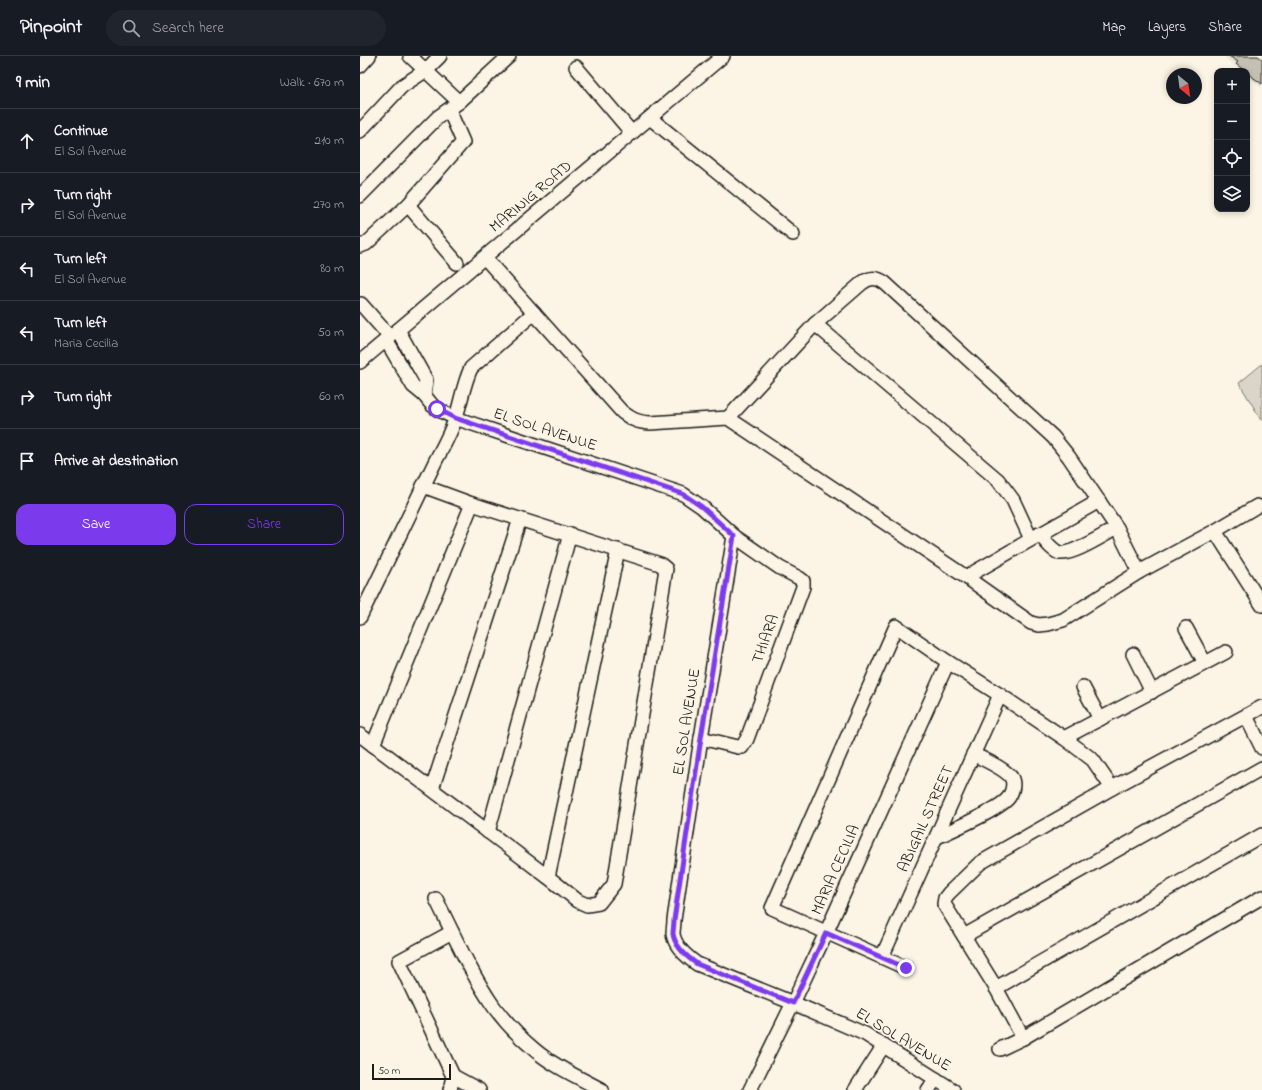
<!DOCTYPE html>
<meta charset="utf-8">
<style>
:root{--surface:#171b24;--page:#20242c;--text:#f1f3f6;--muted:#9ea1a6;--line:#363941;--accent:#7c3aed}
body{margin:0;font-family:"Indie Flower",sans-serif;background:var(--page);color:var(--text)}
.controls{position:absolute;right:12px;top:12px;display:grid;overflow:hidden;border-radius:8px;box-shadow:0 2px 6px #0003}
.controls button{width:36px;height:36px;display:grid;place-items:center;padding:0;border:0;border-bottom:1px solid var(--line);background:var(--surface);color:var(--text);font:20px sans-serif}
.compass{position:absolute;left:806px;top:12px;width:36px;height:36px;border-radius:50%;background:var(--surface);box-shadow:0 2px 6px #0003;rotate:151deg}
.scale{position:absolute;left:12px;bottom:10px;width:79px;box-sizing:border-box;padding-left:4px;border:2px solid #1c1c1c;border-top:0;font-size:11px;line-height:14px;white-space:nowrap;color:#1c1c1c;-webkit-text-stroke:3px #fcf5e5;paint-order:stroke}
.stop{position:absolute;width:12px;height:12px;margin:-9px;border:3px solid #7c3aed;border-radius:50%;background:#fff}
.stop.end{background:#7c3aed;border-color:#fff;box-shadow:0 1px 4px #0008}
.list{margin:0;padding:0;list-style:none}
h2{display:flex;justify-content:space-between;align-items:center;height:52px;margin:0;padding:0 16px;font-size:17px}
h2 small{font-size:13px;font-weight:400;color:var(--muted)}
.list li{display:grid;grid-template-columns:26px 1fr auto;gap:12px;align-items:center;box-sizing:border-box;height:64px;padding:0 16px;border-top:1px solid var(--line)}
.list b{display:block;font-size:15px;white-space:nowrap}
.list p{margin:0;font-size:13px;white-space:nowrap;color:var(--muted)}
.list em{font-size:13px;font-style:normal;color:var(--muted)}
.actions{display:flex;gap:8px;padding:12px 16px}
.actions a{flex:1;padding:9px 0;border:1px solid var(--accent);border-radius:12px;text-align:center;font-size:14px;color:var(--accent)}
.actions .main{background:var(--accent);color:#fff}
.icon{flex:none;width:22px;height:22px;fill:none;stroke:currentColor;stroke-width:2;stroke-linecap:round;stroke-linejoin:round}
.map{position:relative;flex:none;width:902px;height:1034px;overflow:hidden}
header{display:flex;align-items:center;gap:24px;box-sizing:border-box;height:56px;padding:0 20px;background:var(--surface);border-bottom:1px solid var(--line)}
header strong{font-size:19px}
nav{display:flex;gap:22px;margin-inline-start:auto;font-size:14px}
.search{width:280px;height:36px;background:var(--page);display:flex;align-items:center;gap:10px;box-sizing:border-box;padding:0 14px;border-radius:22px;color:var(--muted);font-size:15px}
main{display:flex}
aside{flex:1;background:var(--surface)}
.map>svg:first-child{display:block}
.built{fill:#ebe5d6}
.green{fill:#dbd5c8;stroke:#7c7872}
.building{fill:#c4c0b3;stroke:#1c1c1c}
.lines{fill:none;stroke-linecap:round;stroke-linejoin:round}
.minor-casing{stroke:#1c1c1c;stroke-width:16}
.minor{stroke:#fcf5e5;stroke-width:13}
.route{stroke:#7c3aed;stroke-width:5}
.labels{text-anchor:middle;dominant-baseline:central;stroke-width:3.5;stroke-linejoin:round;paint-order:stroke}
.street-label{font-size:16px;fill:#1c1c1c;stroke:#fcf5e5}
</style>
<header>
<strong>Pinpoint</strong>
<div class="search"><svg class="icon" aria-label="search" viewBox="0 0 24 24"><circle cx="10" cy="10" r="6"/><path d="M15 15l6 6"/></svg>Search here</div>
<nav><a>Map</a><a>Layers</a><a>Share</a></nav>
</header>
<main>
<aside>
<h2>9 min<small>Walk · 670 m</small></h2>
<ul class="list">
<li><svg class="icon" aria-label="ahead" viewBox="0 0 24 24"><path d="M12 20V5M6 11l6-6 6 6"/></svg><div><b>Continue</b><p>El Sol Avenue</p></div><em>210 m</em></li>
<li><svg class="icon" aria-label="right" viewBox="0 0 24 24"><path d="M7 20v-9h11M14 6l5 5-5 5"/></svg><div><b>Turn right</b><p>El Sol Avenue</p></div><em>270 m</em></li>
<li><svg class="icon" aria-label="left" viewBox="0 0 24 24"><path d="M17 20v-9H6M10 6l-5 5 5 5"/></svg><div><b>Turn left</b><p>El Sol Avenue</p></div><em>80 m</em></li>
<li><svg class="icon" aria-label="left" viewBox="0 0 24 24"><path d="M17 20v-9H6M10 6l-5 5 5 5"/></svg><div><b>Turn left</b><p>Maria Cecilia</p></div><em>50 m</em></li>
<li><svg class="icon" aria-label="right" viewBox="0 0 24 24"><path d="M7 20v-9h11M14 6l5 5-5 5"/></svg><div><b>Turn right</b></div><em>60 m</em></li>
<li><svg class="icon" aria-label="arrive" viewBox="0 0 24 24"><path d="M6 21V4h12l-3 4 3 4H6"/></svg><div><b>Arrive at destination</b></div></li>
</ul>
<div class="actions"><a class="main">Save</a><a>Share</a></div>
</aside>
<div class="map">
<svg width="902" height="1034" viewBox="0 0 902 1034">
<rect width="100%" height="100%" fill="#fcf5e5"/>
<filter id="ink" filterUnits="userSpaceOnUse"><feTurbulence type="fractalNoise" baseFrequency=".025" numOctaves="2"/><feDisplacementMap in="SourceGraphic" scale="8" xChannelSelector="R" yChannelSelector="G"/><feConvolveMatrix kernelMatrix="1 2 1 2 8 2 1 2 1" color-interpolation-filters="sRGB"/></filter>
<g filter="url(#ink)">
<path class="built" d="M863,0h39v32l-15,-12v-5h-6z"/>
<path class="green" d="M902,308v57l-23,-38z"/>
<path class="building" d="M869,0h29l4,3v25l-15,-11v-2h-2l-9,-7 2,-2z"/>
<g class="lines">
<defs>
<g id="minor">
<path d="M50,0l49,46 50,-46"/>
<path d="M0,10l9,-10"/>
<path d="M216,11l56,66"/>
<path d="M290,62l143,116"/>
<path d="M0,75l42,-45 23,-15 15,-15"/>
<path d="M0,140l78,-79 21,-15"/>
<path d="M48,149l49,58"/>
<path d="M0,190l6,-2 42,-39 55,-63 -14,-32"/>
<path d="M125,202l137,154c11,8 15,10 28,11l78,-5 238,159 65,46 8,2 9,-1 15,-4 76,-48 76,-41 42,-25"/>
<path d="M1,248l29,33"/>
<path d="M455,268l183,156 15,20 18,39"/>
<path d="M38,274l28,50 -2,15"/>
<path d="M26,284l27,46 11,9 8,10 5,4 18,9 228,76 19,13 32,29 -33,202 -27,182c0,5 -1,10 -1,14 2,13 14,23 24,30l96,39 72,31 88,56"/>
<path d="M0,306l363,-306"/>
<path d="M368,362l87,-94 47,-41c8,-6 15,-6 23,0l168,154 16,20 48,71 22,44"/>
<path d="M855,475l47,74"/>
<path d="M679,478c6,6 13,17 21,19 13,2 45,-19 57,-25"/>
<path d="M606,521l73,-42 60,-34"/>
<path d="M0,561l76,-157c7,-13 14,-26 19,-40 6,-17 8,-35 16,-52l63,-55"/>
<path d="M826,572l19,35"/>
<path d="M773,598l19,38"/>
<path d="M723,631l17,32"/>
<path d="M886,660l16,32"/>
<path d="M0,679l188,142 30,24 9,4 12,-2 15,-19 52,-315 -6,-5 -188,-60 -49,-18"/>
<path d="M341,682l37,9h4l5,-8 56,-152v-6l-4,-3 -19,-10 -46,-32"/>
<path d="M704,682l162,-86"/>
<path d="M13,689l99,-241"/>
<path d="M72,733l88,-270"/>
<path d="M128,776l82,-298"/>
<path d="M577,781c15,-7 64,-28 72,-40 3,-5 5,-12 3,-18 -4,-9 -29,-20 -39,-25"/>
<path d="M188,821l70,-327"/>
<path d="M76,843c18,36 35,75 58,108 12,16 26,31 42,44 19,16 44,27 66,39"/>
<path d="M604,880l298,-168"/>
<path d="M522,901l118,-262"/>
<path d="M546,912l-134,-60 124,-282 52,36 52,33 64,43 29,22 19,28"/>
<path d="M636,932l266,-153"/>
<path d="M663,982l-27,-50 -52,-84 1,-6 4,-5 31,-30 132,-75 150,-81"/>
<path d="M640,993l23,-11 239,-141"/>
<path d="M93,1020l26,14"/>
<path d="M90,1034l3,-14 -54,-115 53,-29"/>
<path d="M390,1034l43,-87 33,-70 122,-271"/>
<path d="M495,1034l29,-45"/>
<path d="M568,1034l8,-11"/>
</g>
</defs>
<use href="#minor" class="minor-casing"/>
<use href="#minor" class="minor"/>
</g>
</g>
<g class="lines" filter="url(#ink)">
<path class="route" d="M77,353l18,9 228,76 19,13 32,29 -33,202 -27,182c0,5 -1,10 -1,14 2,13 14,23 24,30l96,39 33,-70 80,35"/>
</g>
<g class="labels">
<g class="street-label">
<text transform="translate(171 141) rotate(-40)">MARINIG ROAD</text>
<text transform="translate(185 374) rotate(18)">EL SOL AVENUE</text>
<text transform="translate(406 583) rotate(-70)">THIARA</text>
<text transform="translate(327 666) rotate(-81)">EL SOL AVENUE</text>
<text transform="translate(566 763) rotate(-66)">ABIGAIL STREET</text>
<text transform="translate(476 814) rotate(-66)">MARIA CECILIA</text>
<text transform="translate(543 984) rotate(31)">EL SOL AVENUE</text>
</g>
</g>
</svg>
<div class="controls">
<button>+</button>
<button>−</button>
<button><svg class="icon" aria-label="locate" viewBox="0 0 24 24"><circle cx="12" cy="12" r="6"/><path d="M12 2v4M12 18v4M2 12h4M18 12h4"/></svg></button>
<button><svg class="icon" aria-label="layers" viewBox="0 0 24 24"><path d="M12 4l9 5-9 5-9-5zM3 14l9 5 9-5"/></svg></button>
</div>
<svg class="compass" viewBox="-18 -18 36 36"><path d="M0-13l5 13h-10z" fill="#e53935"/><path d="M0 13l5-13h-10z" fill="#9ea1a6"/></svg>
<div class="scale">50 m</div>
<div class="stop" style="left:77px;top:353px"></div>
<div class="stop end" style="left:546px;top:912px"></div>
</div>
</main>
